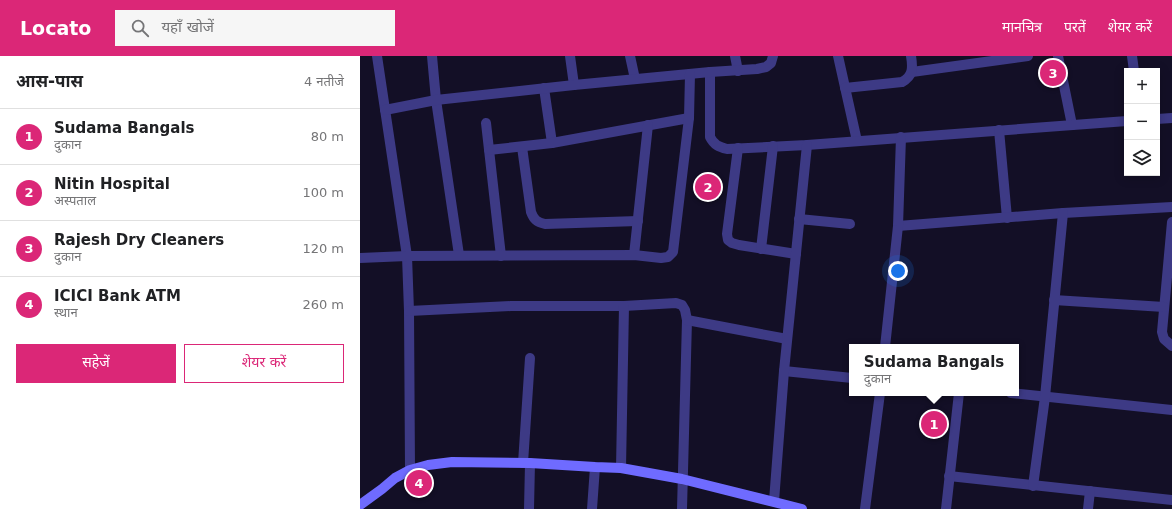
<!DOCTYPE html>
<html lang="hi">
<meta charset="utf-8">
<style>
:root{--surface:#fff;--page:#f6f6f6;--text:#202124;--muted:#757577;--line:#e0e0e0;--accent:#db2777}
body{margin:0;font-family:"DejaVu Sans","Noto Sans Devanagari",sans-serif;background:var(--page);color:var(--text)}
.controls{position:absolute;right:12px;top:12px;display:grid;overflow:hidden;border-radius:0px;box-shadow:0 2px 10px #0003}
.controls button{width:36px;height:36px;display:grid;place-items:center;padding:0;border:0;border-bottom:1px solid var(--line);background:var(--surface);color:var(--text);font:20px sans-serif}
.you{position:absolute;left:538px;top:215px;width:14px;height:14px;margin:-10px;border:3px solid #fff;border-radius:50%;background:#1a73e8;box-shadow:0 0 0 6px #1a73e833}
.badge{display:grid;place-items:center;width:26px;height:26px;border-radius:50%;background:var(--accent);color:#fff;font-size:13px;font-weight:700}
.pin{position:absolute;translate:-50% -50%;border:2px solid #fff;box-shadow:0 1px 4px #0006}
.popup{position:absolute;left:489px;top:288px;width:170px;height:52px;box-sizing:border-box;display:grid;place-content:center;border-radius:0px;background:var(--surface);filter:drop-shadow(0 1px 3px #0005);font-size:13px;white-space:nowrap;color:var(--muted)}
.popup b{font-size:15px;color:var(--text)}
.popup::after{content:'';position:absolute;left:50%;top:100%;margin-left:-8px;border:8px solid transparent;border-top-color:var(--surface)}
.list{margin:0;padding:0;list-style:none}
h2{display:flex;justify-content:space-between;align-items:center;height:52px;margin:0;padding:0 16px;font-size:17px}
h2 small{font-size:13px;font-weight:400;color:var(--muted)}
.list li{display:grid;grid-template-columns:26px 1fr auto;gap:12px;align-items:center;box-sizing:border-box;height:56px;padding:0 16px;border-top:1px solid var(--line)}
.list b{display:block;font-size:15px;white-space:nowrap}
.list p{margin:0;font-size:13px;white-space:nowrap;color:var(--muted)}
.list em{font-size:13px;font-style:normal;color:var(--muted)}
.actions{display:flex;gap:8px;padding:12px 16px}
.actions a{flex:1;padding:9px 0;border:1px solid var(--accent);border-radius:0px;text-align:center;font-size:14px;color:var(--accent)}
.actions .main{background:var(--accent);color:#fff}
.icon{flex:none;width:22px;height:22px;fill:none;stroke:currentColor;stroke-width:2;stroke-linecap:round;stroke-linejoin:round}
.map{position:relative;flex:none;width:812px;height:453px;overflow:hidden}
header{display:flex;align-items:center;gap:24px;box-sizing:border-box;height:56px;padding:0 20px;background:var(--accent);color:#fff}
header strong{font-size:19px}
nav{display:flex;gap:22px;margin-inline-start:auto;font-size:14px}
.search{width:280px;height:36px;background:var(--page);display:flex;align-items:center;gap:10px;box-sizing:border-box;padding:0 14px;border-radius:0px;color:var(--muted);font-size:15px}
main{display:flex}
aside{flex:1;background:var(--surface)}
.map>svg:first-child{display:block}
.building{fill:url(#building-cross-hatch)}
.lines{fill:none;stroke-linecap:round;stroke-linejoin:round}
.street{stroke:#3d3a85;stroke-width:10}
.secondary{stroke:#6f6bff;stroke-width:10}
</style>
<header>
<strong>Locato</strong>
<div class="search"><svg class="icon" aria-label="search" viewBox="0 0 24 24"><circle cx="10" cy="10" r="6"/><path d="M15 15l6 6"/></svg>यहाँ खोजें</div>
<nav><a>मानचित्र</a><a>परतें</a><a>शेयर करें</a></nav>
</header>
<main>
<aside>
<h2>आस-पास<small>4 नतीजे</small></h2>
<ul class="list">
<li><span class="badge">1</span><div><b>Sudama Bangals</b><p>दुकान</p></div><em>80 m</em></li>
<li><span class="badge">2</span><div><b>Nitin Hospital</b><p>अस्पताल</p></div><em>100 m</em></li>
<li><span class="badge">3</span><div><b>Rajesh Dry Cleaners</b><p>दुकान</p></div><em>120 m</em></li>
<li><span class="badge">4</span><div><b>ICICI Bank ATM</b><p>स्थान</p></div><em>260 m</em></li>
</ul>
<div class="actions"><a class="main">सहेजें</a><a>शेयर करें</a></div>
</aside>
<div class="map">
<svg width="812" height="453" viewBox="0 0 812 453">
<defs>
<pattern id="building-cross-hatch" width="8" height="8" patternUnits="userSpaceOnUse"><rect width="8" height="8" fill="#241b47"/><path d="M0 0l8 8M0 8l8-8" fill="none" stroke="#433b63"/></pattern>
</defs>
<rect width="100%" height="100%" fill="#130f26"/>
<path class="building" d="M338,121l22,2 -1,20 -23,-1z"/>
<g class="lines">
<g class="street">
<path d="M17,0l30,200 2,55 1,159"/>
<path d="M72,0l4,44 23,155"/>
<path d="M210,0l4,29"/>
<path d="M270,0l5,23"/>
<path d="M375,0l3,15"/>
<path d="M478,0l19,85"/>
<path d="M698,0l14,69"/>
<path d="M772,0l2,15"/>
<path d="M350,16v65c4,8 9,10 17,12l80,-4 320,-24"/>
<path d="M552,16l116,-16"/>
<path d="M184,32l8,55"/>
<path d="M485,32l57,-6c11,-6 11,-14 9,-26"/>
<path d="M25,54l51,-10 138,-15 136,-13 47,-3 9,-2 5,-4 2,-7"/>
<path d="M797,63l15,-1"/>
<path d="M126,67l15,133"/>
<path d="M639,74l8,88"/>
<path d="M162,91l9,65c3,8 6,10 14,12l93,-3"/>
<path d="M378,92l-11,86 1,6 4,3 7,2 57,9"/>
<path d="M129,94l63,-7 137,-25"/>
<path d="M439,163l51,5"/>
<path d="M812,166l-10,110 2,7 8,7"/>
<path d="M538,170l165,-13 109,-6"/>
<path d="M401,193l12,-103"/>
<path d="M274,199l14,-130"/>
<path d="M0,202l47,-2 227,-1 27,3 7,-1 5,-5 16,-134 1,-44"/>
<path d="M694,244l110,7"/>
<path d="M49,255l102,-5h113l52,-3 6,2 3,5 2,10 -5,189"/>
<path d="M327,264l100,19"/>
<path d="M525,291l13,-121 3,-89"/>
<path d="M424,315l68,7"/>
<path d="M651,337l161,17"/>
<path d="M163,407l7,-105"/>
<path d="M261,412l3,-162"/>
<path d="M589,420l223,24"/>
<path d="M673,430l12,-89 18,-184"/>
<path d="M414,445l10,-130 23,-226"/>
<path d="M169,453l1,-46"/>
<path d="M232,453l3,-42"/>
<path d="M505,453l15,-116"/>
<path d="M586,453l13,-116"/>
<path d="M728,453l2,-18"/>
</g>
<path class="secondary" d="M0,449l22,-16 13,-11 15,-8 18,-5 24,-3 78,1 65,4 26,1 61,11 120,30"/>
</g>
</svg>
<div class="controls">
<button>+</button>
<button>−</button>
<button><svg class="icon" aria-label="layers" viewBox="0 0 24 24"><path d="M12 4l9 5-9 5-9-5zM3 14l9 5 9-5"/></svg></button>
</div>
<div class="you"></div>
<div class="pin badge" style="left:574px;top:368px">1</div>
<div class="popup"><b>Sudama Bangals</b>दुकान</div>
<div class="pin badge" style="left:348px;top:131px">2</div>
<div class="pin badge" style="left:693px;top:17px">3</div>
<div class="pin badge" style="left:59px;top:427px">4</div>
</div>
</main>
